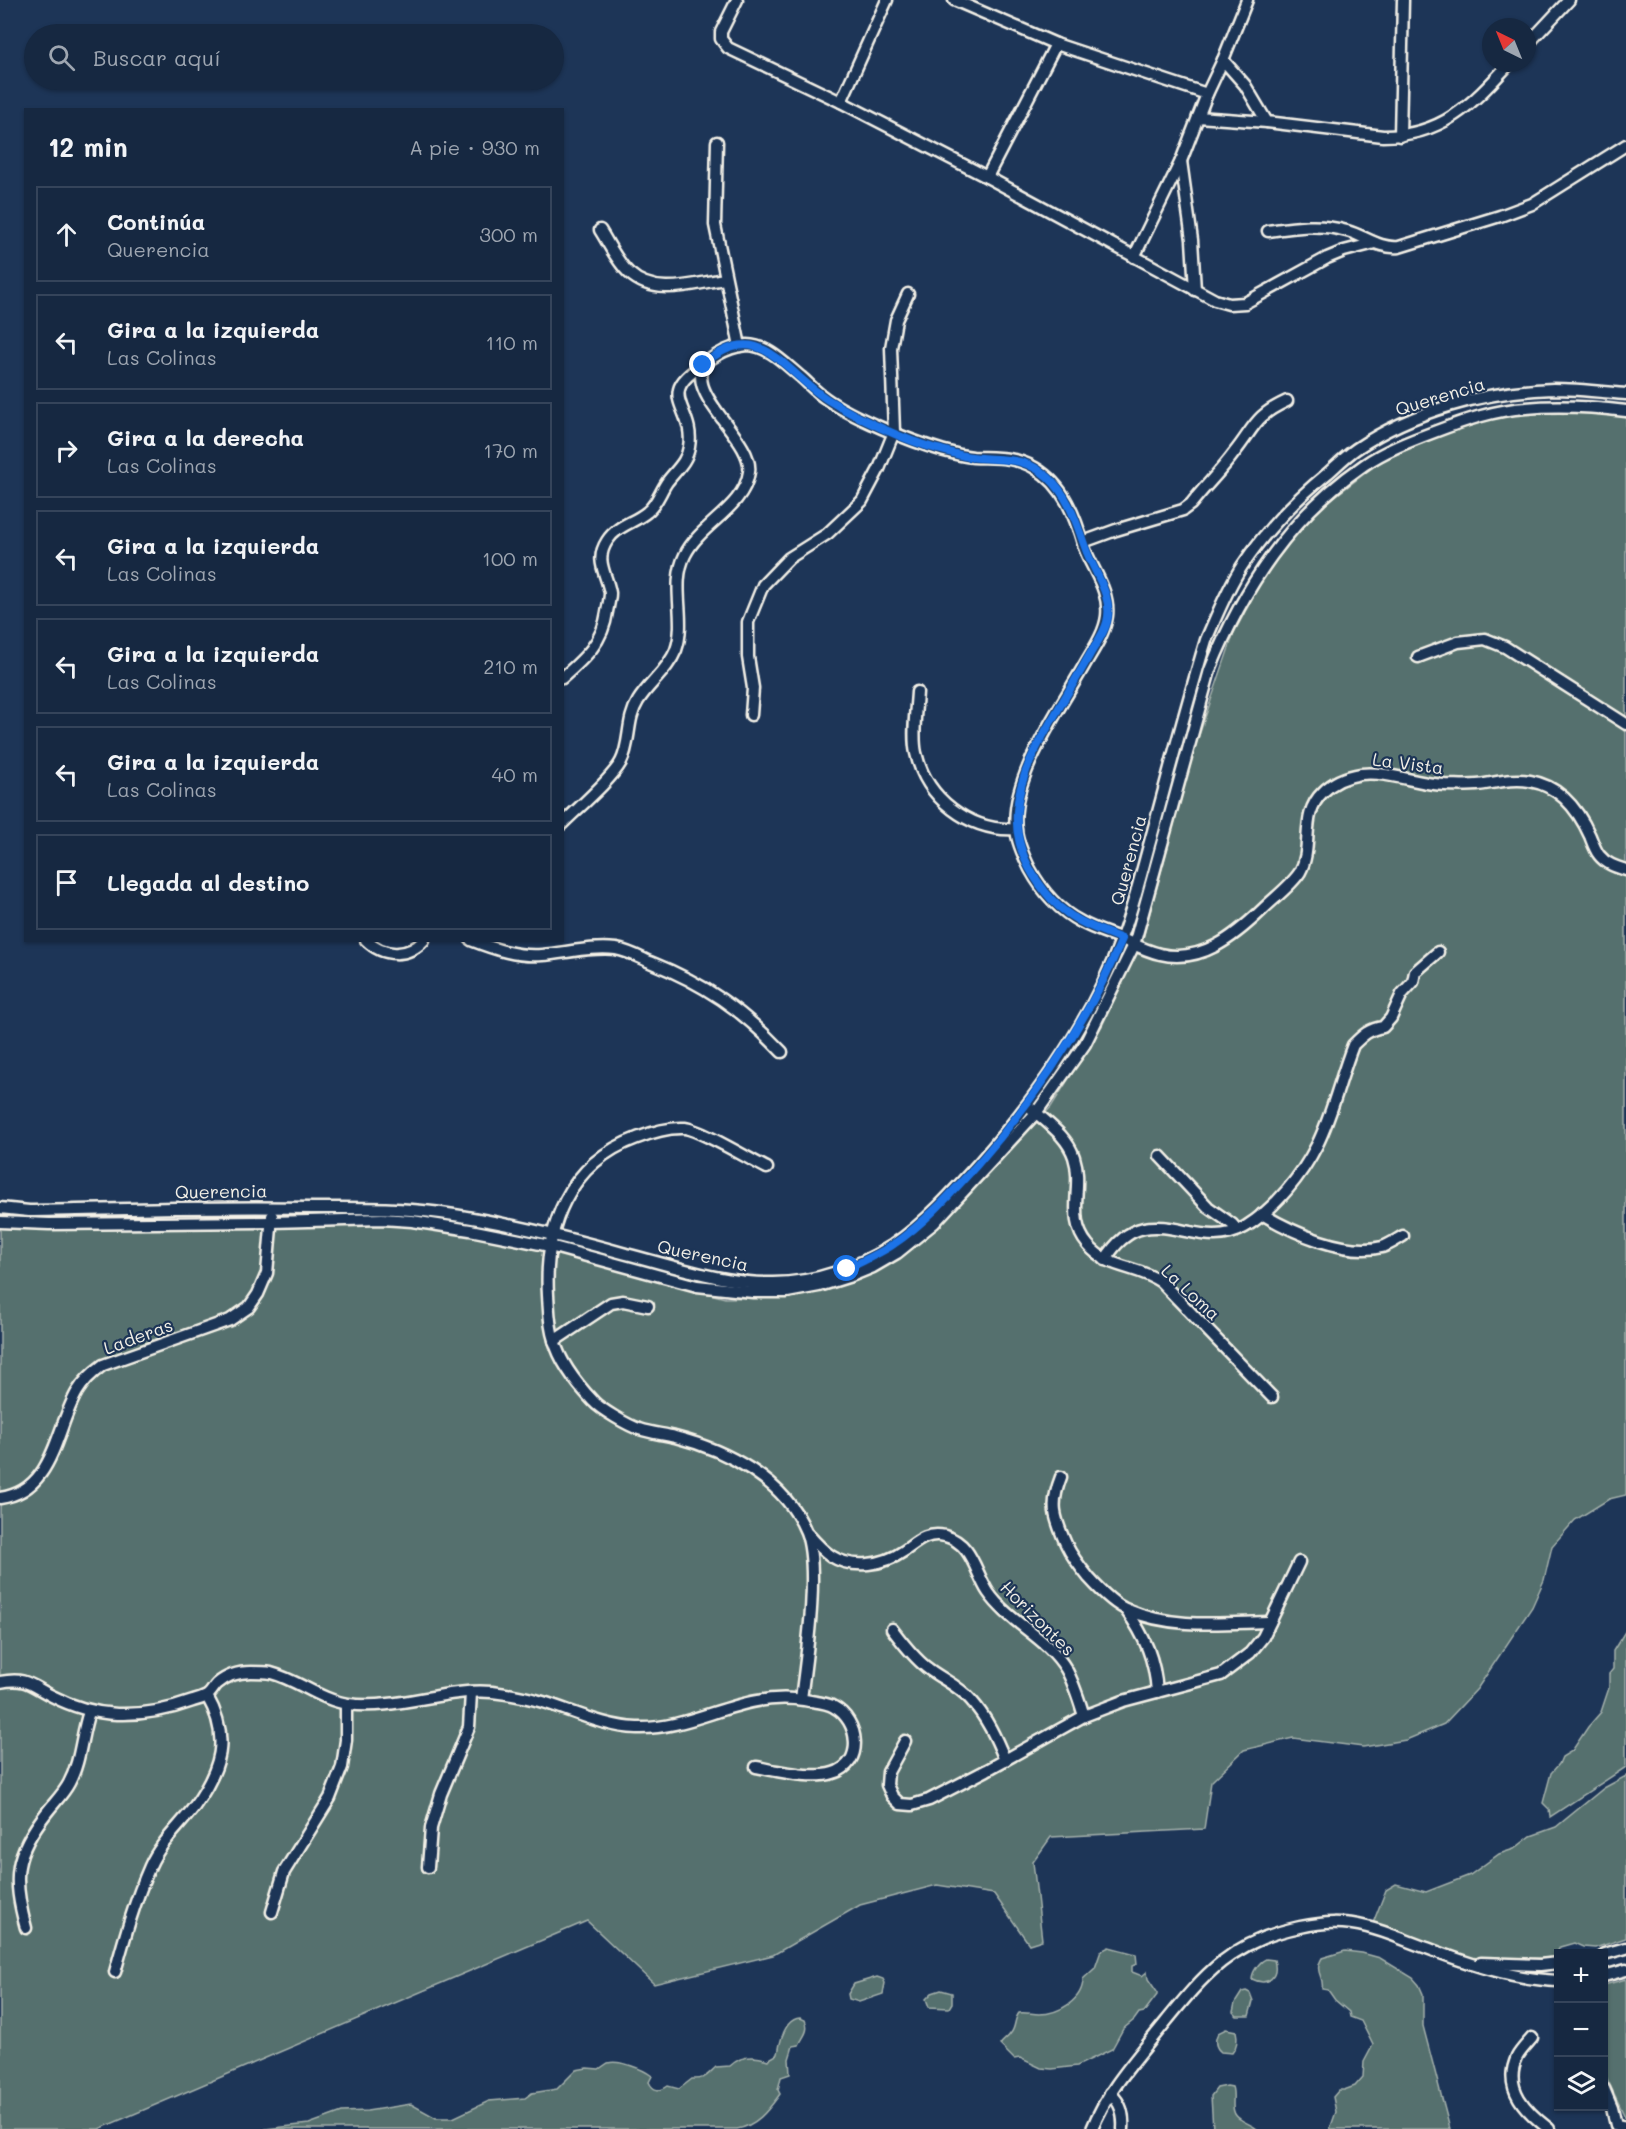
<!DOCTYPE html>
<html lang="es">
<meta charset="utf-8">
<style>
:root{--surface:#162841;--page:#23344c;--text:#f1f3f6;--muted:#9ea6b1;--line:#35445a}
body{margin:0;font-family:Mali,sans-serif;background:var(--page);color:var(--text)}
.controls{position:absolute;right:18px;bottom:18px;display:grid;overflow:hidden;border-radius:0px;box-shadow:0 2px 4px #0004}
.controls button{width:54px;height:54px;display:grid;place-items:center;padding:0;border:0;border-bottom:2px solid var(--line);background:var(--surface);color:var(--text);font:30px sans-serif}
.compass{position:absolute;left:1482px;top:18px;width:54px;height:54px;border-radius:50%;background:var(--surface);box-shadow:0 2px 4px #0004;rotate:317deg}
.stop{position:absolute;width:18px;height:18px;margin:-14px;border:4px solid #1a73e8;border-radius:50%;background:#fff}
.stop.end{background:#1a73e8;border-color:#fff;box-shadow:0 2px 6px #0008}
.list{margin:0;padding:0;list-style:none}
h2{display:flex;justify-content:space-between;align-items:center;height:78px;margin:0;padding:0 24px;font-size:26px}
h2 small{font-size:20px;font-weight:400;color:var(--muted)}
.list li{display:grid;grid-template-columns:39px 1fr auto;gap:18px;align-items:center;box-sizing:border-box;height:96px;margin:0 12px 12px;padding:0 12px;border:2px solid var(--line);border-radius:0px}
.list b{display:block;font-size:22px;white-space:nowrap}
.list p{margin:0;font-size:20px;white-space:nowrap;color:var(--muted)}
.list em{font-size:20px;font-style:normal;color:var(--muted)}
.icon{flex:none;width:33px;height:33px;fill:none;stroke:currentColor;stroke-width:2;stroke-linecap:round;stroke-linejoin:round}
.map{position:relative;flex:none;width:1626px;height:2129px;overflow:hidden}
.search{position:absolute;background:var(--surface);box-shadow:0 2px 4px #0004;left:24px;top:24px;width:540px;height:66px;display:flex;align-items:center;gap:15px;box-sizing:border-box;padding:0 21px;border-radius:33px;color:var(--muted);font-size:22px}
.panel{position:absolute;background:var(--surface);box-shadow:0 2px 4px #0004;left:24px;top:108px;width:540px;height:834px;border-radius:0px}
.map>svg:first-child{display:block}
.green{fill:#54706e;stroke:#a4b0ab;stroke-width:1.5}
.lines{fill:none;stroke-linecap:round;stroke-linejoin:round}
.street-casing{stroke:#f4f1e8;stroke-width:15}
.street{stroke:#1d3557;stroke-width:10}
.route{stroke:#1a73e8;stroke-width:8}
.labels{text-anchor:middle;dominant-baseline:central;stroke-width:4.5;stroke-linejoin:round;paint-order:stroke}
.street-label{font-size:18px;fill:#f4f1e8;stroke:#1d3557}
</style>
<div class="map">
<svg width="1626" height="2129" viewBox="0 0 1626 2129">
<rect width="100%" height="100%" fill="#1d3557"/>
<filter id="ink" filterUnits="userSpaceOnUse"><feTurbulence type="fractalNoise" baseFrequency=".0167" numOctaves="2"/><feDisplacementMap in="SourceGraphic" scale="12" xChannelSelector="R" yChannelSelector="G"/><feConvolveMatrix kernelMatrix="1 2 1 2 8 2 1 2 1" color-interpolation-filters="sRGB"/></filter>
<g filter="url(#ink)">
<g class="green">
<path d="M1567,412l59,4v1079l-17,4 -34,21 -23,26 -8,34 -12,27 -55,82 -33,35 -38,16 -43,7 -70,-9 -49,12 -33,32 -7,47 -153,8 -18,25 9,78 -13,4 -35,-50 -57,-9 -77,20 -87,50 -119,29 -67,-63 -488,208h-99v-903l11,2 372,-6 134,21 208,55 64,-1 69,-17 43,-23 41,-33 109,-117 51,-81 41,-88 52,-191 39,-114 37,-70 49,-55 61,-47 85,-36 45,-10z"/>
<path d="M1626,1630v137l-76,50 -1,-8 -6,-6 8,-30 8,-9 3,-7 10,-6 16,-24 13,-15 8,-24v-14l4,-5v-18z"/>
<path d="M1626,1776v162l-31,10 -12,-1 -9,-4 -14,4 -5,9 -9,2 -58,1 -24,-2 -91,-34 13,-33 10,-6 30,8 44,-17 29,-21 15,-5 17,-13 25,-9 48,-39z"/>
<path d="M1109,1947l27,7 1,10 -5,2v6l10,4 5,-4 1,7 9,13v3l-13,17 -5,1 -5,7 -11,9 -11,20 -35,17 -25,3 -11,-1 -21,-10 -6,1 -14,-14c3,-5 7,-6 11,-12 5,-6 3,-14 8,-20 7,-1 13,1 20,1 20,0 44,-14 44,-35l12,-11 6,-17z"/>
<path d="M1345,1951l17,2 18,5 33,20 6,7 4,9v32l27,103h-120l6,-17 -3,-15 6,-7h5l11,-4 8,-9 1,-15 9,-17 -12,-24 -11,-4 -1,-5 -14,-12 -7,-10 -6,-1c3,-13 -9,-16 0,-31z"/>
<path d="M1266,1959l8,1c5,17 -6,27 -22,19 0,-7 7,-17 14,-20z"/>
<path d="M877,1977l6,2 2,4 -2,11 -24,8 -10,-3 -1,-5 6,-10z"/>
<path d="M1626,1979v140l-22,-47v-87z"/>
<path d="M941,1990l11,3v10l-3,5 -20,-1 -3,-8 6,-6z"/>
<path d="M1246,1991l4,2 3,8 -4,15h-12l-4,-4 2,-9 7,-11z"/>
<path d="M800,2018l5,2c5,11 -2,16 -6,25l-6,1 -4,13 1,15 -9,3 -3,13 2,4c-12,16 -22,31 -43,35h-472l44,-5 33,-12 25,-1 44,-7 25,14h17l36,-17 36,-3 7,-5 25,-4 19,-19 11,-2 12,1c3,-2 6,-4 9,-6 12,-3 35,6 44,13l-3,6c4,9 11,10 19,4l11,3 13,-10c13,1 15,-4 24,-12l14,-1c11,-11 24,-11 38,-6l10,-6c2,-13 7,-35 22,-36z"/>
<path d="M1226,2029l10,2c2,8 1,16 -4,22l-11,-1c-6,-5 -7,-11 -3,-19z"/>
<path d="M1227,2086l5,1c4,10 -4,25 8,32 5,4 11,5 17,10h-44l-2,-33 6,-8z"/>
</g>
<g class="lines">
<defs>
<g id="street">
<path d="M737,0l-16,32v7l7,9 113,54 146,75 228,123 14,4 16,-1 82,-45 17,-7 31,-8"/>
<path d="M954,0l102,44 151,50"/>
<path d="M1527,45l42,-45"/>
<path d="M1223,60l22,25 22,37 116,14c60,0 89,-32 127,-73"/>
<path d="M841,102l46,-102"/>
<path d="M1198,117l69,5"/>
<path d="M1400,136l3,-136"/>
<path d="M717,142l-2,83 25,121"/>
<path d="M1181,161l11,79 3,50"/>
<path d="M987,177l69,-133"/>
<path d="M600,230c9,14 17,32 29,43 27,25 66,10 96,6"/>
<path d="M1268,231c27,-4 52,-8 79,0 18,5 32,18 52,16l101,-31 32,-12 94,-59"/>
<path d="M1134,257l47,-96 26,-67 16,-34 24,-60"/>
<path d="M1083,542l33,-12 67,-20 8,-6c14,-18 30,-33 43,-51 21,-26 20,-37 53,-52"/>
<path d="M1418,657l40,-15 27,-3 20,8 121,77"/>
<path d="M562,678c23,-20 41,-36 45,-66 1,-6 3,-13 3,-19 -3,-19 -16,-32 -3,-52 10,-16 27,-18 40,-29 10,-8 13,-20 20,-30 8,-11 20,-20 22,-35 7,-39 -36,-52 14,-82"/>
<path d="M917,692c-1,18 -5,44 -1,61 10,45 53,79 100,76"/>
<path d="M751,715l2,-27 -5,-31v-35l15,-37 26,-27 38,-24 35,-33 17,-32 15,-37 -3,-84 5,-28 12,-26"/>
<path d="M562,824c16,-16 49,-44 59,-62 10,-19 5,-42 17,-61 11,-18 30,-31 38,-51 11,-31 -6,-65 9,-95 15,-31 59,-47 64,-83 6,-36 -83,-89 -32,-117 8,-5 20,-9 30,-10 21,0 39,20 54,32 8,7 15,15 24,21 26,19 85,43 116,52 11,3 21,6 32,7 21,1 42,-1 62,11 29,17 40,48 49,79 8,23 26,43 23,69 -2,17 -14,34 -22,48 -24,43 -76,115 -69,165 1,13 8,28 14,40 12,22 28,41 51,53 12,7 26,11 39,16 13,6 26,13 40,16 41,10 75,-18 102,-44 12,-12 29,-24 38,-38 14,-26 -1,-57 23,-80 10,-10 25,-16 38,-18 28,-3 56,10 84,11 11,0 22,1 32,0 19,-2 34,-7 53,-4 30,5 48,28 60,55 2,5 5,14 9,19 7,9 17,12 27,15"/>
<path d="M366,940c17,17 42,18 58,0"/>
<path d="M471,940c23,9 46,17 71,15 24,-2 50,-9 74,-6 12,2 23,8 34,13 55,22 91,47 132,90"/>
<path d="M1032,1109c15,14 35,27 42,48 10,30 -9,61 14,88 21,25 49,20 73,37l111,115"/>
<path d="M1160,1156l48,51 24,17 5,6"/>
<path d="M767,1168c-18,-9 -66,-38 -82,-40 -16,-1 -33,4 -48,10 -69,25 -93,89 -89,157 1,15 1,31 6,45 6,22 24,45 39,61 7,8 36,25 46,28 12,4 24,5 36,8 51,13 110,43 131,95 14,37 0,127 -5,167"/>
<path d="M0,1208l29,3c95,-2 190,-5 285,-3 43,0 84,-1 127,5 63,9 124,24 185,41 48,12 98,30 147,29 42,0 85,-16 120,-38 33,-23 59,-52 86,-82 59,-67 113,-142 143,-226 13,-35 21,-71 31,-106 17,-64 34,-128 53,-191 11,-25 21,-51 36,-74 23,-35 53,-66 86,-93 9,-8 18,-17 28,-24 56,-38 130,-58 197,-60 24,0 49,3 73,5"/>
<path d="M1262,1214c32,19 83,42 120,33 7,-2 14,-7 21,-11"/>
<path d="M0,1222l49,2 223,-2 110,-3 30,2 58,9 80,16 147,40 56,6h34l32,-6 32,-10 22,-9 24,-14 37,-30 102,-110 49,-69 49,-99 76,-275c33,-82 80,-154 154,-205 20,-14 46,-24 70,-33 29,-11 60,-22 92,-24 33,-3 67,-1 100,3"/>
<path d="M1105,1260c42,-69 91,-4 140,-33 30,-18 57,-52 72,-82 16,-32 23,-67 36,-100 10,-10 16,-16 30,-18l8,-9 11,-24 11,-12 2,-10 23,-20"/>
<path d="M554,1341l57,-38 12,-2 25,5"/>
<path d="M1061,1477c-11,28 -7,40 5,67 6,13 14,23 23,34 10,11 25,27 39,32 44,19 95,13 142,12"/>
<path d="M0,1498c54,-7 55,-68 77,-106 7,-12 15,-19 26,-27l127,-45 19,-13 9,-13 9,-21 5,-57"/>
<path d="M808,1534c7,8 14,16 23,22 22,14 53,9 73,-5 14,-10 23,-19 41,-15 27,7 30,36 43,56 21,31 59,45 78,77 8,14 13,31 18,47"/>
<path d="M1126,1610c19,26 29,50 31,82"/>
<path d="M892,1629c10,13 21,28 34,38 15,12 32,18 45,33 16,18 25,38 34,60"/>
<path d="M0,1682c27,-5 30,3 52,14 21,11 42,17 65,18 26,1 51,-4 76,-13 4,-1 10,-3 14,-5 4,-3 7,-9 10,-12 9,-8 22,-12 34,-12 6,0 14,0 20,1 27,7 49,27 77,31 49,7 95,-16 144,-12 17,2 34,5 51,10 30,9 62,25 94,26 58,2 105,-38 167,-28 10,2 22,2 30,7 25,13 31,57 -1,66 -16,5 -39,1 -56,-2 -7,-1 -14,-3 -21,-4"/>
<path d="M905,1741l-17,31 -1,13 5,11 8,8 12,1 17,-5 58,-30 97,-54 39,-15 98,-26 29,-22 13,-16 36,-75"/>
<path d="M428,1867l3,-39 10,-34 28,-67 2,-34"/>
<path d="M272,1912l12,-40 46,-74 12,-31 4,-27v-36"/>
<path d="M26,1928c-14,-51 -12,-74 21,-116 7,-9 17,-19 22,-29 12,-22 12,-48 20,-71"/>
<path d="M1604,1954l22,-6"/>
<path d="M1481,1963l59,2 18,-2"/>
<path d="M115,1972c10,-36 20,-72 35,-106 10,-23 29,-39 44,-59 27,-38 37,-69 13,-111"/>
<path d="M1604,1976l22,-6"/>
<path d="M1532,2038c-5,6 -12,13 -15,19 -15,32 10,55 32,72"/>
<path d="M1604,2089l8,19 4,17 10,2"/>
<path d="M1110,2093c11,10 14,21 13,36"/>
<path d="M1092,2129c14,-36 39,-64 63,-94 45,-55 71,-93 145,-108 24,-5 43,-6 67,0 21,5 39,14 60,21 42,16 86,31 131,33"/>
</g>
</defs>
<use href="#street" class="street-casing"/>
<use href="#street" class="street"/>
</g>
</g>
<g class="lines" filter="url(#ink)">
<path class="route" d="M703,365c58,-51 82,10 127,36 29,18 74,39 107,48 9,2 18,5 27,7 32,6 56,-3 84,21 21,19 28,45 37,70 8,24 29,49 22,75 -3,12 -12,23 -18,34 -16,29 -33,56 -49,85 -26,47 -35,95 -2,141 8,12 17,23 29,31 16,12 36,18 55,26 -35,84 -85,157 -145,226 -26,29 -53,59 -86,81 -14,9 -29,15 -44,23"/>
</g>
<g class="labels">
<g class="street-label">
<text transform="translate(1440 396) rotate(-17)">Querencia</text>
<text transform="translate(1408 763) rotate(7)">La Vista</text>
<text transform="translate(1128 860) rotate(-75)">Querencia</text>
<text transform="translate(221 1191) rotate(-1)">Querencia</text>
<text transform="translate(703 1255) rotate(12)">Querencia</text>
<text transform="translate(1191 1292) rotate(43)">La Loma</text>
<text transform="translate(138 1336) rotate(-20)">Laderas</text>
<text transform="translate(1038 1618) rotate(45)">Horizontes</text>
</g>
</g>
</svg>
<div class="controls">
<button>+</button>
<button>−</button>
<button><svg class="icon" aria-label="layers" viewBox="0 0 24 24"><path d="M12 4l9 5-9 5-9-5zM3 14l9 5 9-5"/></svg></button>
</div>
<svg class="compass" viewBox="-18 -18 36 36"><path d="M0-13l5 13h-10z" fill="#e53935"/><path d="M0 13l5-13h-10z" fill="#9ea6b1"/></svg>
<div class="stop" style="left:847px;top:1269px"></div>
<div class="stop end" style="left:703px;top:365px"></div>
<div class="search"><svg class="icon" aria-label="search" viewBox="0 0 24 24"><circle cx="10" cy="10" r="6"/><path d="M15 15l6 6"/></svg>Buscar aquí</div>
<section class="panel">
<h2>12 min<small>A pie · 930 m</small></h2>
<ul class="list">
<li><svg class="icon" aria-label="ahead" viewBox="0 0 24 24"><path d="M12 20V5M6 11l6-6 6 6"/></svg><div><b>Continúa</b><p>Querencia</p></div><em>300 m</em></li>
<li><svg class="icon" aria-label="left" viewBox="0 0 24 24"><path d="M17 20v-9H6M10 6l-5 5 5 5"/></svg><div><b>Gira a la izquierda</b><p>Las Colinas</p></div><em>110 m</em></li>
<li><svg class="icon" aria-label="right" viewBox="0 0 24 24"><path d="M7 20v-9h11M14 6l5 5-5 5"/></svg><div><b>Gira a la derecha</b><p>Las Colinas</p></div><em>170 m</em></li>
<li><svg class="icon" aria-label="left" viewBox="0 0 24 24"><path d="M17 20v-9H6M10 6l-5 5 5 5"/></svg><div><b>Gira a la izquierda</b><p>Las Colinas</p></div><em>100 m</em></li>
<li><svg class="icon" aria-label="left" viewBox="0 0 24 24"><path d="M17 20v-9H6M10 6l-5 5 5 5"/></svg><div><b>Gira a la izquierda</b><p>Las Colinas</p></div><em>210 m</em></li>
<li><svg class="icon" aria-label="left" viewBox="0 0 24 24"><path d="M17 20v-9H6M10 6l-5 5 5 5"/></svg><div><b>Gira a la izquierda</b><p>Las Colinas</p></div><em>40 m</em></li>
<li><svg class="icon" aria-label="arrive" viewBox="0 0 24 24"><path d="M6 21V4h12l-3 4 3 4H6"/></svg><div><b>Llegada al destino</b></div></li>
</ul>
</section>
</div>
